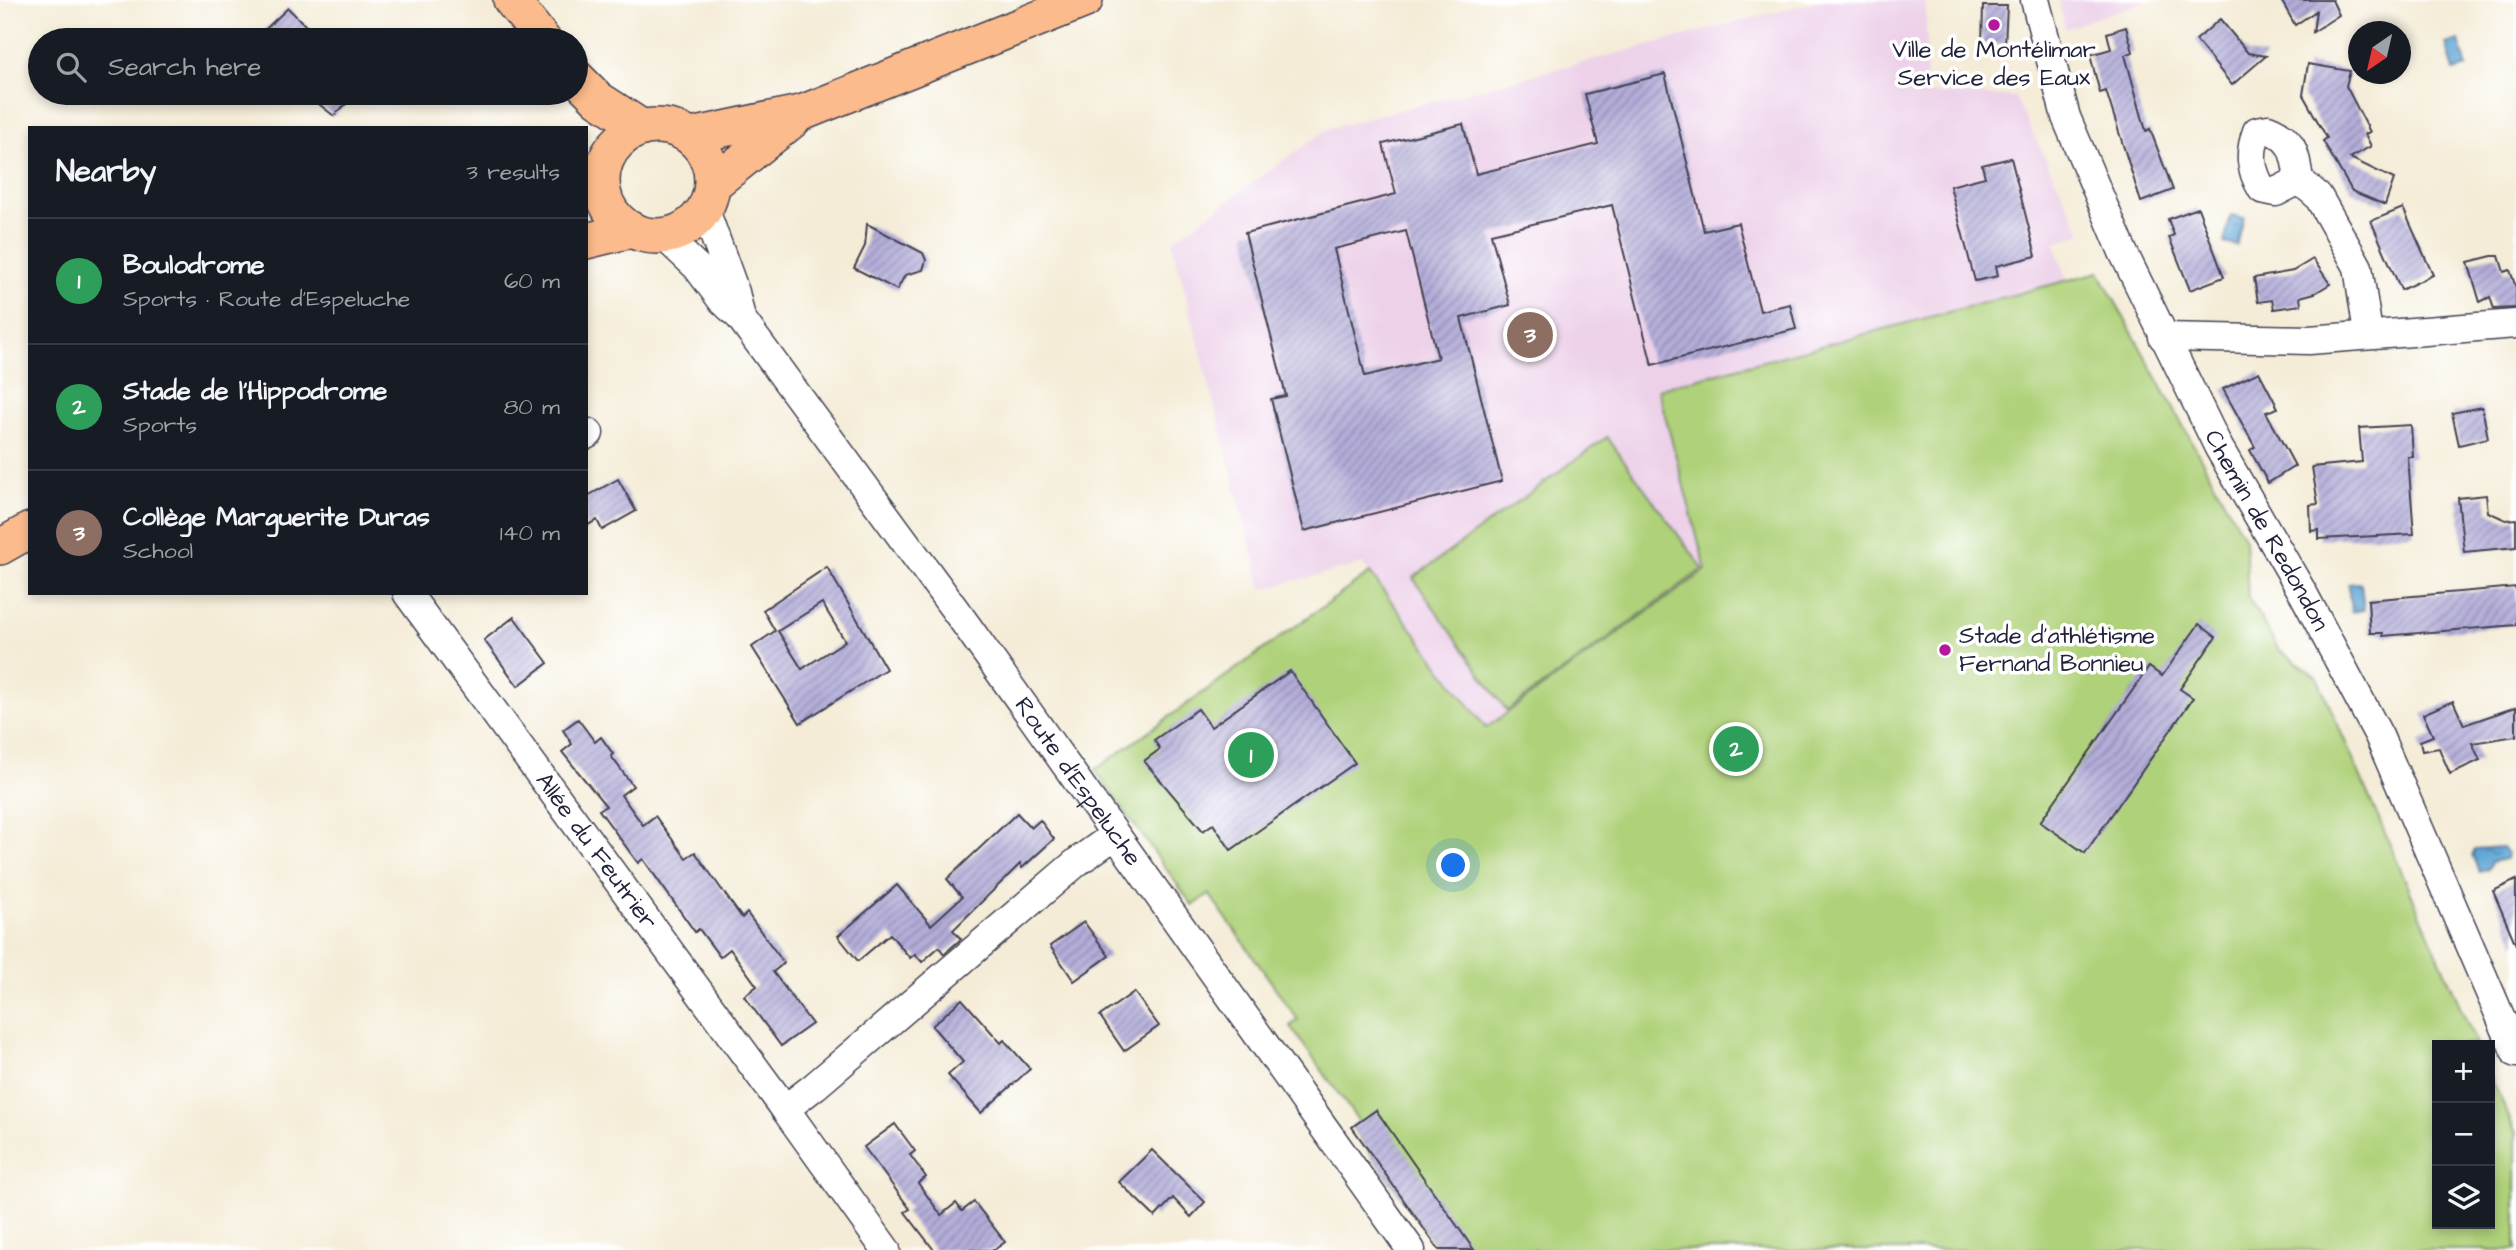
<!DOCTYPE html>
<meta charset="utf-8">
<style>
:root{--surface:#171b24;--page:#242831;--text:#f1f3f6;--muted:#9ea1a6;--line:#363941;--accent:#d690ce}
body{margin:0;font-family:"Architects Daughter",sans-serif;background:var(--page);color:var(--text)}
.controls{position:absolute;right:21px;bottom:21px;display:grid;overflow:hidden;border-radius:0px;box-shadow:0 4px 10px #0003}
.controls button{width:63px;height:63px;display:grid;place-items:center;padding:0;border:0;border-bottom:2px solid var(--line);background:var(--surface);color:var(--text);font:35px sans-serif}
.compass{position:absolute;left:2348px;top:21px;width:63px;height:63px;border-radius:50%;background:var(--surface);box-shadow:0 4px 10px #0003;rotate:214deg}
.you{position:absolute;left:1454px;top:866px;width:24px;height:24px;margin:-18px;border:5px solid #fff;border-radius:50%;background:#1a73e8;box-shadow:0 0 0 10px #1a73e833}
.badge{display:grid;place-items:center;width:46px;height:46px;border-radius:50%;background:var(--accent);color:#fff;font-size:23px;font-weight:700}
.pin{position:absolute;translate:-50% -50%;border:4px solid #fff;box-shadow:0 2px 7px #0006}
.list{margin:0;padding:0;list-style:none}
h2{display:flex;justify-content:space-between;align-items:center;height:91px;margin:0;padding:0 28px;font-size:30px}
h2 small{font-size:23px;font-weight:400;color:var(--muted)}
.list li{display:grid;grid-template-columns:46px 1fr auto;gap:21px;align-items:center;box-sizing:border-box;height:126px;padding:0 28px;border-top:2px solid var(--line)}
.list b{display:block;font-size:26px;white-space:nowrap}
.list p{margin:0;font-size:23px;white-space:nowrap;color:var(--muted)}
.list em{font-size:23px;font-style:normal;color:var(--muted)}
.icon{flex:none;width:38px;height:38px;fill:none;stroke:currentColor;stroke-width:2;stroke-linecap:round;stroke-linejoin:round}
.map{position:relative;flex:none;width:2516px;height:1250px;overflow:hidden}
.search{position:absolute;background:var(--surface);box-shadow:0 4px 10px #0003;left:28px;top:28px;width:560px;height:77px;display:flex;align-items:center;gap:18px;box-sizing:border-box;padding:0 24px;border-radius:38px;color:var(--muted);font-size:26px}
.panel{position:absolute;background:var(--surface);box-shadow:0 4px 10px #0003;left:28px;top:126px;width:560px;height:469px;border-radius:0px}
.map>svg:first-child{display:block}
.built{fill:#edd1e9}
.garden{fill:#afd179;stroke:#687a5a;stroke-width:2}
.water{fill:url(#water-ripples);stroke:#416488;stroke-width:2}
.building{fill:url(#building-hatch);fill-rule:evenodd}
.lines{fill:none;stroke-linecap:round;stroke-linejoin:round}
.minor-casing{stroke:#424052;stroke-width:31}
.major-casing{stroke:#424052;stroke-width:38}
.minor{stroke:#fff;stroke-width:28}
.major{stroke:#fbbb8c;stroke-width:35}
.poi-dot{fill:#b5179e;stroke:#fff;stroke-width:2.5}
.labels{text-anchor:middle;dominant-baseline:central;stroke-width:7;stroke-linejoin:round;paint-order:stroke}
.poi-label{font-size:24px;fill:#22223b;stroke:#fff}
.street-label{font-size:24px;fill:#22223b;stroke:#fff}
</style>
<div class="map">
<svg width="2516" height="1250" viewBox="0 0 2516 1250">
<defs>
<pattern id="water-ripples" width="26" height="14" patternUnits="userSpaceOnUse" patternTransform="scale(1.75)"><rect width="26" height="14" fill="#60a6d6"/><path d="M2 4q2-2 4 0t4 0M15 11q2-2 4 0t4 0" fill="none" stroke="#4f87af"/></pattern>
<pattern id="building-hatch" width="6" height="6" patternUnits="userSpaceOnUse" patternTransform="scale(1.75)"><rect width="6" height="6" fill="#b3add9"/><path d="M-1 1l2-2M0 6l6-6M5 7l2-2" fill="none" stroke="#918cb1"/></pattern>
</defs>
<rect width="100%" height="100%" fill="#fff"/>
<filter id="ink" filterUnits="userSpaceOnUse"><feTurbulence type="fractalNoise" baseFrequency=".0143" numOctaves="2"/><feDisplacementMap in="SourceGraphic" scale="14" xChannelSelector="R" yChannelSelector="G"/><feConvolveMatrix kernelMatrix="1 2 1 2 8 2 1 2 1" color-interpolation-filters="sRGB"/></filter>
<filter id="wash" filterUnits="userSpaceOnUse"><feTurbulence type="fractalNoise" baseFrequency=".00686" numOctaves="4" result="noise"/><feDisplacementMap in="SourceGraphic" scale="28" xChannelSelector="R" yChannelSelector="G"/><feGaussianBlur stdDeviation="1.57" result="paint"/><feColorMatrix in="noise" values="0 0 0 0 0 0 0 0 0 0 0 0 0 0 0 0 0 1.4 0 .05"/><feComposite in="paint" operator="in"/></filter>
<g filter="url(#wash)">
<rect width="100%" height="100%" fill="#f4ecd7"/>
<g class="built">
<path d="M1822,0h104l1,93 88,4 67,136 -27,10 12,38 -408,108 47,181 -220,158 -123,-164 -101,25 -90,-348 155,-112z"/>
<path d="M2059,0h89l-83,29z"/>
</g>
<g class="garden">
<path d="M2099,272l146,267 3,58 31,53 38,27 160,368h-40v179h53v-149l26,58v117h-1077l-87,-123 7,-5 -69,-96 8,-6 -89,-126 -16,12 -98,-136 275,-197 116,155 220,-158 -48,-181z"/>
<path d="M1607,437l96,132 -196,142 -94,-133z"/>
</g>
<g class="water">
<path d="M2459,40l8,27 -13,4 -8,-27z"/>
<path d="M2231,215l13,3 -7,28 -13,-3z"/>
<path d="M2361,583l3,27 -13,2 -3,-28z"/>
<path d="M2502,847l5,6 -1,6 -15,3 -3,7 -9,2 -7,-16 3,-6z"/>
</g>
<g id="blocks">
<g class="building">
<path d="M2281,0h51l7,15 -26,17 3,-21 -21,14z"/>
<path d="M1983,6h24l-2,39 -23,-1z"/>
<path d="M288,8l32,32h-66z"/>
<path d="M2220,19l28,34 18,3 -34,29 -36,-45z"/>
<path d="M2126,27l7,25 -8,3 21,76 4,-2 23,61 -32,12 -35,-111 -6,2 -10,-38 21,-6 -4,-16z"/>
<path d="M2308,64l42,7 -4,15 24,46 -5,2 6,12 -21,12 44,21 -9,26 -33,-14 -29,-50 4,-3 -24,-43z"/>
<path d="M1665,74l39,157 34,-8 22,88 30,-7 6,25 -144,36 -40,-160 -121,29 19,71 -49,13 41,163 -198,50 -33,-132 15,-3 -41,-163 151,-39 -13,-50 80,-20 13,50 122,-30 -13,-50zM1406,231l32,127 -73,18 -31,-127z"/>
<path d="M305,93h52l-23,23z"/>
<path d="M2011,158l25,98 -40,10 2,10 -23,5 -25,-95 35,-9 -3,-12z"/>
<path d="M2198,208l26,69 -34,13 -21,-53 5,-2 -6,-16z"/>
<path d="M2403,208l30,67 -32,15 -30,-69z"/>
<path d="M867,224l56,29 3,7 -3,10 -18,5 -8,15 -43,-22 11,-22z"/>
<path d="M2492,256h7l5,16 6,-2 6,18v20l-22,1 -4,-12 -10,5 -12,-40z"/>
<path d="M2313,259l17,25 -15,9 -15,4 1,8 -27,4 -2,-9 -14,2 -4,-24 39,-7z"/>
<path d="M2259,372l19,36 -12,4 29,54 -27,17 -18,-33 5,-3 -32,-58z"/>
<path d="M2482,407l6,31 -29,7 -7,-32z"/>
<path d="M2411,425l2,32h-5l6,77 -95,5v-9l-8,1 -1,-26 8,-1 -6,-37 50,-5 -3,-34z"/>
<path d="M618,479l18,32 -34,19 -5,-10 -11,6v-29z"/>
<path d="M2486,495l2,17 18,8 10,-1v28l-52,5 -6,-54z"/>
<path d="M827,567l59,102 -86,54 -48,-76 23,-16 -12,-21zM822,603l23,38 -43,28 -24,-38z"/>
<path d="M2516,587v38l-133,11v-3h-13l-2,-33z"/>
<path d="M514,617l34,46 -30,23 -34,-46z"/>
<path d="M2199,624l17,13 -36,52 13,9 -108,155 -45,-31 109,-155 13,9z"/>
<path d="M1290,671l65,92 -124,87 -18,-26 -10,7 -59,-70 16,-12 -6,-9 44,-31 13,18z"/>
<path d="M2453,701l11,24 52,-18v29l-44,7 8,17 -30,14 -11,-26 -17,3 -2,-10 13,-5 -10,-22z"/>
<path d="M578,719l17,23 6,-5 12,17 -2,2 22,30 -12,9 22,30 12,-9 31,42 9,-6 47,66 5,-5 37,50 -11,9 39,52 -31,22 -37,-50 13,-10 -27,-37 -10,8 -21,-28 -4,3 -52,-73 -5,4 -39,-53 7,-4 -44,-54 10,-8 -9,-14z"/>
<path d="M1017,813l14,15 9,-8 14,19 -32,29 -2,-4 -67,66 8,9 -17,15 -5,-7 -17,15 -7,-8 -5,4 -20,-24 -32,27 -20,-25 59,-51 34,40 31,-28 -15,-18z"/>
<path d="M2516,880v65l-23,-54z"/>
<path d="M1084,922l25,34 -35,25 -24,-35z"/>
<path d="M1134,992l25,34 -35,25 -24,-35z"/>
<path d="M962,999l39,44 3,-3 26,29 -49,44 -33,-38 15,-13 -31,-36z"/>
<path d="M1376,1110l98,140h-35l-87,-123z"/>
<path d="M895,1124l20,27 -5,4 16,22 -8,6 23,32 15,-12 6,8 12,-9 31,40 -11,8h-60l-29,-38 5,-3 -46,-62z"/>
<path d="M1152,1150l53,52 -14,15 -18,-19 -18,19 -36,-35z"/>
</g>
</g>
</g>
<g filter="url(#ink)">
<use href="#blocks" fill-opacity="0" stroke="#424052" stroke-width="2"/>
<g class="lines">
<defs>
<g id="minor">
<path id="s1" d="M2035,0l31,117 57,135 96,196 85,147 75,141 137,317"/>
<path d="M2268,129c26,10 27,25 31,51l-23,12 -14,-3c-12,-20 -13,-36 -5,-58z"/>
<path d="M2299,180l19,16 40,71 10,66"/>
<path d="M705,210l30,82 5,22"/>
<path id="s2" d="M664,236l33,31 24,32 19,18 227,309 444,624"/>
<path d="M2163,337l146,3 207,-16"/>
<path d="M586,435l3,-2"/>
<path id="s3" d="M407,593l378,516"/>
<path d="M886,1250l-101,-141 30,-23 262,-224 38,-27"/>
</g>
<g id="major">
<path d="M511,0l32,40"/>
<path d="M576,77l22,22 43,28"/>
<circle cx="657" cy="181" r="55"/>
<path d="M691,136l113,-24 281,-112"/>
<path d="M713,184l80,-64"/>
<path d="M586,241l45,-11"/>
<path d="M0,547l30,-17"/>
</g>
</defs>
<use href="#minor" class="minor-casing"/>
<use href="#major" class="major-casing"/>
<use href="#minor" class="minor"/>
<use href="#major" class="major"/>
</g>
</g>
<g class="poi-dot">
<circle cx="1994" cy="25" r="7"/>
<circle cx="1945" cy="650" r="7"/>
</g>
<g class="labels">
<g class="poi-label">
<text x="1994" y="50">Ville de Montélimar<tspan x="1994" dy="28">Service des Eaux</tspan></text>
<text x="1959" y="636" text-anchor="start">Stade d'athlétisme<tspan x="1959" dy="28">Fernand Bonnieu</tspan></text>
</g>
<g class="street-label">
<text stroke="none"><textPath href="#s1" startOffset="581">Chemin de Redondon</textPath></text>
<text stroke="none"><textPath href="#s2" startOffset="686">Route d'Espeluche</textPath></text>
<text stroke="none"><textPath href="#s3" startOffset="320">Allée du Feutrier</textPath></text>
</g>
</g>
</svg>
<div class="controls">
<button>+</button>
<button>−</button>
<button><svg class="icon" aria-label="layers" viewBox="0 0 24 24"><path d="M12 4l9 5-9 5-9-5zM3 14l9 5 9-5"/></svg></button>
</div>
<svg class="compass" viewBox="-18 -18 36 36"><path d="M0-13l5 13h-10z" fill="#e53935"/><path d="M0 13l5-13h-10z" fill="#9ea1a6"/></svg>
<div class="you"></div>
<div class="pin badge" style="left:1251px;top:755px;background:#2e9e5b">1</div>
<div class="pin badge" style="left:1736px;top:749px;background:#2e9e5b">2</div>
<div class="pin badge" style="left:1530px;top:335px;background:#8d6e63">3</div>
<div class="search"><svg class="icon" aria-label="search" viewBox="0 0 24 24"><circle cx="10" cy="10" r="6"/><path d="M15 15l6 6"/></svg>Search here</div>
<section class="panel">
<h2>Nearby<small>3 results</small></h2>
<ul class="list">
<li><span class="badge" style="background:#2e9e5b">1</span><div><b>Boulodrome</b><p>Sports · Route d'Espeluche</p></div><em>60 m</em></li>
<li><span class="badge" style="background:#2e9e5b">2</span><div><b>Stade de l'Hippodrome</b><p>Sports</p></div><em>80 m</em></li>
<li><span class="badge" style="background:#8d6e63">3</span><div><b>Collège Marguerite Duras</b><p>School</p></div><em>140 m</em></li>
</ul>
</section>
</div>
